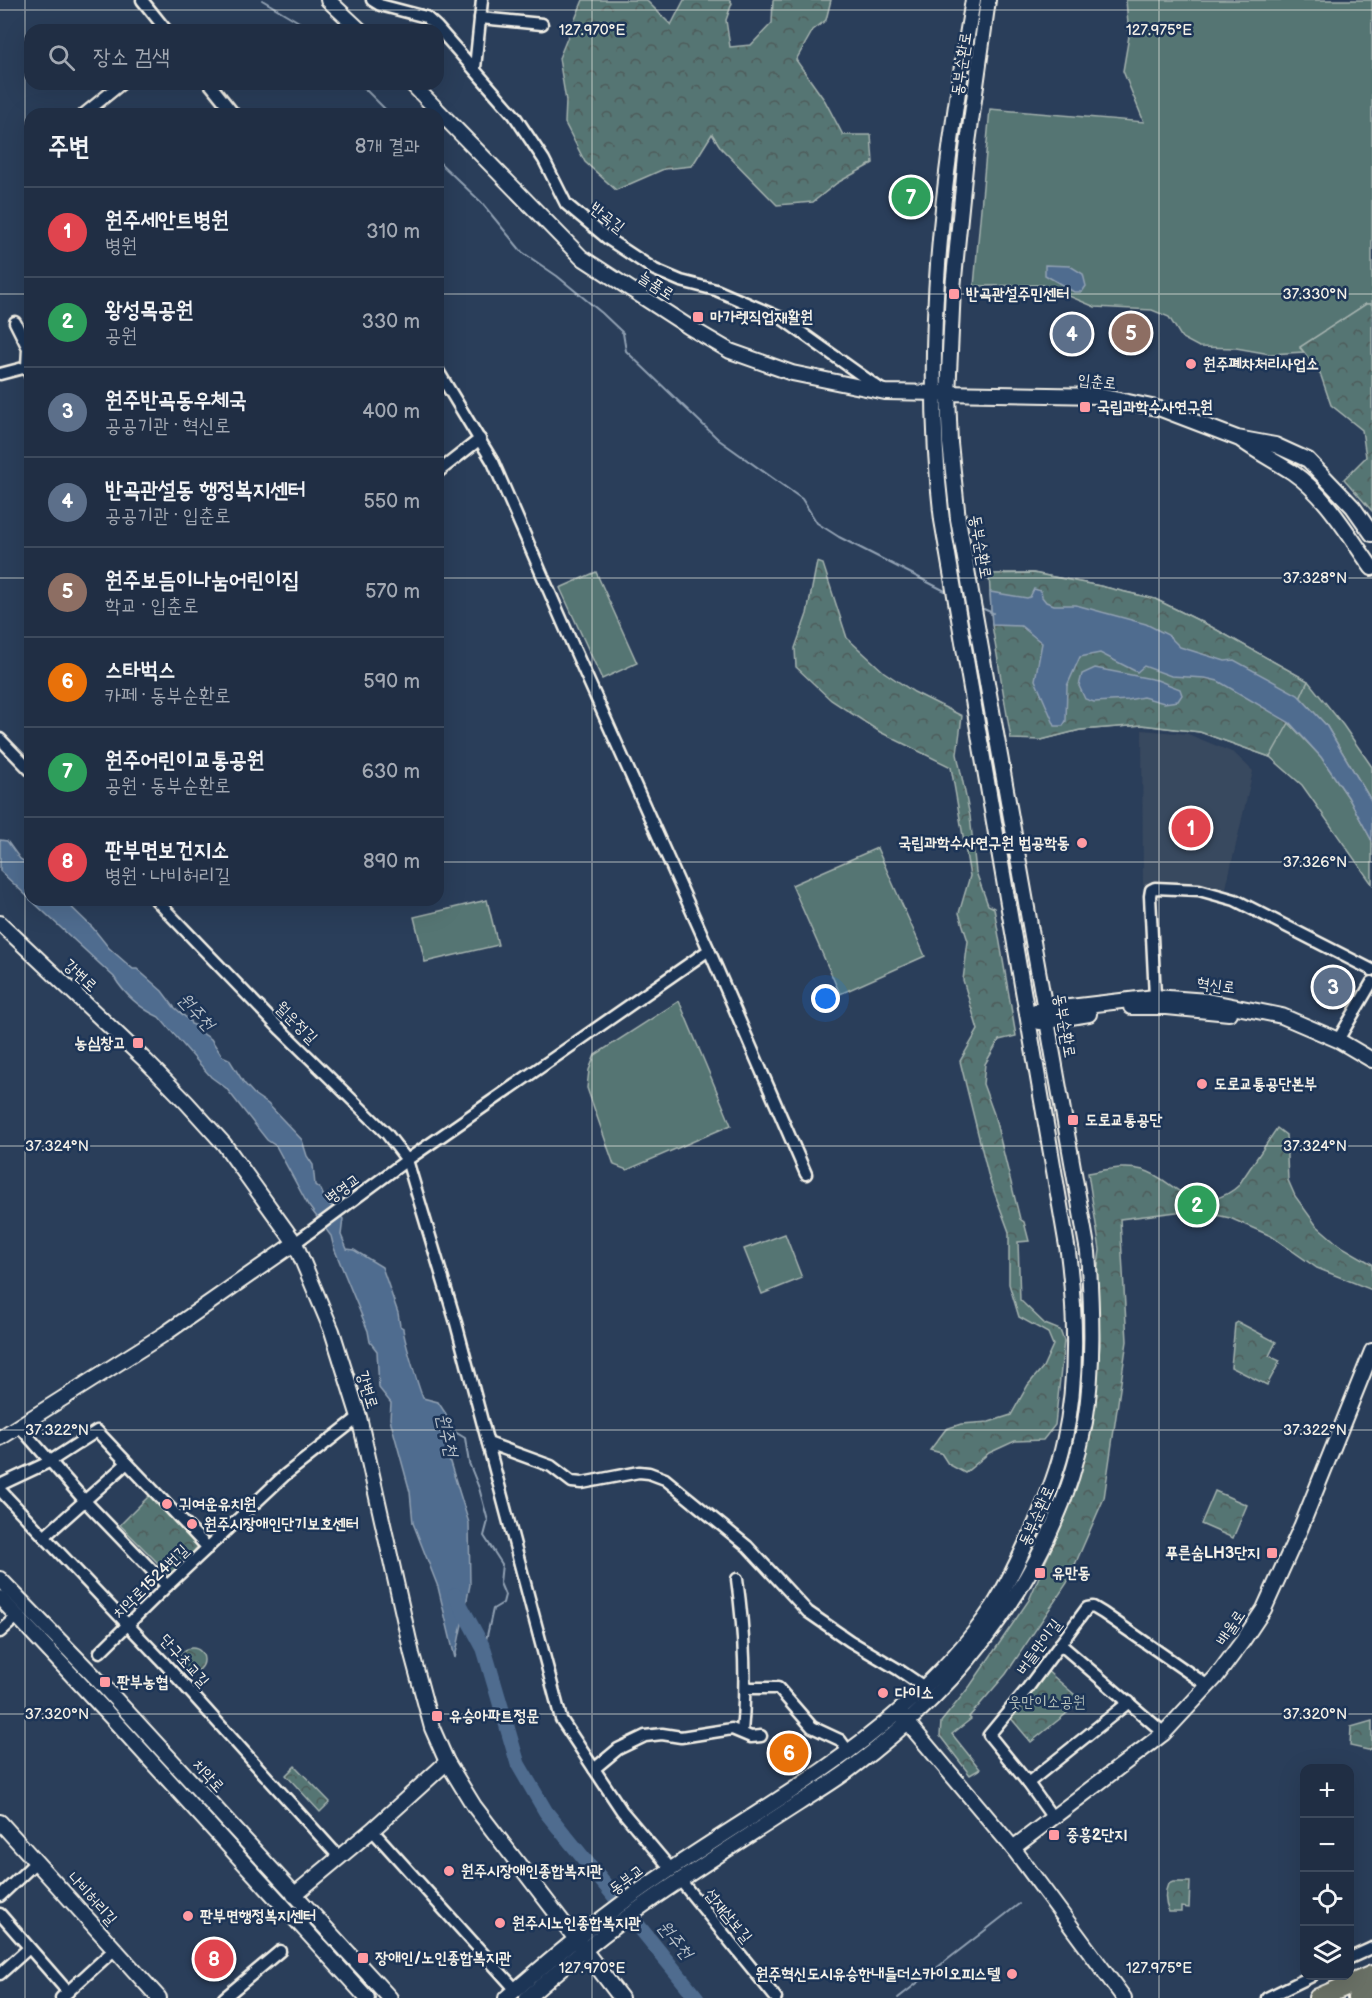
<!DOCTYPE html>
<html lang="ko">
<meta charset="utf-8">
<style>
:root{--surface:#202e44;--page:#28364b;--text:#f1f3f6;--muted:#a2a8b2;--line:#3d4a5d;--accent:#ff9aa2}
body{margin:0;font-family:"Balsamiq Sans","Poor Story",sans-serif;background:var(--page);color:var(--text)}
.controls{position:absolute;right:18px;bottom:18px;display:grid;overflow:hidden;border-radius:12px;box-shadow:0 6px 24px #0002}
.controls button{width:54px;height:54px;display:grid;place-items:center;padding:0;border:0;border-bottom:2px solid var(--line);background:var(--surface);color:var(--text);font:30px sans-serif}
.you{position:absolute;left:826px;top:999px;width:21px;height:21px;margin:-15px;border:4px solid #fff;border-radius:50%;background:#1a73e8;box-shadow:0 0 0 9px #1a73e833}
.badge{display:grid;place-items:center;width:39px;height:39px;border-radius:50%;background:var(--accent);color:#fff;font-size:20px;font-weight:700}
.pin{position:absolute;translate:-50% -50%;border:3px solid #fff;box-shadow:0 2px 6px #0006}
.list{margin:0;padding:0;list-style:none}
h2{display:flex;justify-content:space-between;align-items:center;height:78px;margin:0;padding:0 24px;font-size:26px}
h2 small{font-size:20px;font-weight:400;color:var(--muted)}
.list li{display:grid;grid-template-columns:39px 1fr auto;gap:18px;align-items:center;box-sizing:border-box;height:90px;padding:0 24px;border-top:2px solid var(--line)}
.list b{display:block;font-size:22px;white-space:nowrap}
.list p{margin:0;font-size:20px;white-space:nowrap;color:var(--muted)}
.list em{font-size:20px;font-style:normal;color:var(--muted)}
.icon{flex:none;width:33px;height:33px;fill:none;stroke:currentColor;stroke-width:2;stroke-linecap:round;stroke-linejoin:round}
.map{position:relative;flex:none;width:1372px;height:1998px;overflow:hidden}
.search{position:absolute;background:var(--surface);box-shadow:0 6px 24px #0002;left:24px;top:24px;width:420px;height:66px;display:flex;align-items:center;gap:15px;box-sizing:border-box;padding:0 21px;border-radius:18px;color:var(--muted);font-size:22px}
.panel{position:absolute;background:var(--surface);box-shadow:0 6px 24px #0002;left:24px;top:108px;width:420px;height:798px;border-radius:18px}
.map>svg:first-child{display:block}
.built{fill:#39485e}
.green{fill:#557473;stroke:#a4b2ae;stroke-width:1.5}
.forest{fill:url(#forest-crowns);stroke:#a4b2ae;stroke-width:1.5}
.water{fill:#4f6c8f;stroke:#91a1b3;stroke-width:1.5}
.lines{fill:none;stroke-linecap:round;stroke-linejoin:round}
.stream{stroke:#91a1b3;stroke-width:2}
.river{stroke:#4f6c8f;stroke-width:15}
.street-casing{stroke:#f4f1e8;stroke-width:15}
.secondary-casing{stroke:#f4f1e8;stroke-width:18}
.highway-casing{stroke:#f4f1e8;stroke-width:22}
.street{stroke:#1d3557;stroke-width:10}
.secondary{stroke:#1d3557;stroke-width:14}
.highway{stroke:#6a7166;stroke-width:18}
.ticks{fill:none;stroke:#f4f1e8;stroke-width:1.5;stroke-opacity:0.45}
.poi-dot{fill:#ff9aa2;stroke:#1d3557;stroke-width:2}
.labels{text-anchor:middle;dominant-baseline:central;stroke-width:5;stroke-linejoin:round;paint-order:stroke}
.street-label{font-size:16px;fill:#f4f1e8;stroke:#1d3557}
.poi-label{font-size:16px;font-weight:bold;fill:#f4f1e8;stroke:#1d3557;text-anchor:start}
.park-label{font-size:16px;fill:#b4bfb9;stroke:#1d3557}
.water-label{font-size:18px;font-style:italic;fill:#bac2c9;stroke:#1d3557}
.ticks-label{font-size:15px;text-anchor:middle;fill:#f4f1e8;stroke:#1d3557;stroke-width:5;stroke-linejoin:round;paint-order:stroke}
</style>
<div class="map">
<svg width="1372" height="1998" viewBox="0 0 1372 1998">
<defs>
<pattern id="forest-crowns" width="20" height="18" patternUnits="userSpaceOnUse" patternTransform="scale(1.5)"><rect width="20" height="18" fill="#557473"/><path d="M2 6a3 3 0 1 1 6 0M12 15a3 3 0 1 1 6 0" fill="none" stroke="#4e5c5a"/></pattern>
</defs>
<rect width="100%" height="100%" fill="#2a3e5a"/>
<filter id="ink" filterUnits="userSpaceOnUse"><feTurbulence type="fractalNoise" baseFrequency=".0167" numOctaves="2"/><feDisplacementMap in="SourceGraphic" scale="12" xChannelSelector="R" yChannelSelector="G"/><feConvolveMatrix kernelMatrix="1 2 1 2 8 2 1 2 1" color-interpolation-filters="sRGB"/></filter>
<g filter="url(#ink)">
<path class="built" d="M1142,730l46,4 46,19 19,18 -28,121 -12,-4 -70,-3z"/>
<g class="green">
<path d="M1126,0h246v304h-6l-66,44 4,4 -34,2 -34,-6 -37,-1 -17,-9 -13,-21 -17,-7 -57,-3 -52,-22 -69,1 16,-177 154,13 -21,-51 6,-35z"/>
<path d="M596,572l41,91 -35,16 -42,-91z"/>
<path d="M1005,573h28l67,13 55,13 53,26 100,56 35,44 29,42v35l-46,-77 -28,-30z"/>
<path d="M1066,721l223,2 32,34 27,40 24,44v43l-70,-99 -32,-28 -70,-25 -58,-7 -62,5 -39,10z"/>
<path d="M877,848l48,108 -85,38 -48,-109z"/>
<path d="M487,900l11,45 -73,17 -11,-45z"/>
<path d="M679,1001l52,124 -104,45 -13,-5 -27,-77 2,-18 6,-15z"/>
<path d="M785,1234l17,44 -40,16 -18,-45z"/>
</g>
<g class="forest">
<path d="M583,0h63l25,25 13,-25h46l2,3 -6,17 4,27 21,-2 21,-22 1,-23h58l-5,20 -13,10 -17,30 29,41 18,34h28l2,28 -36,20 -24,19 -36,3 -56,-57 -9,-14 -20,32 -28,3 -48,21 -31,-28 -20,-39 1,-22 -7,-43z"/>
<path d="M1366,304h6v207l-28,-32 22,-22 -4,-27 -31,-25 -11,-32 -20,-26z"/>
<path d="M817,562l6,2 24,74 37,34 30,20 48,24 -5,38 13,62 6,56 12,33 6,3 22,128 -17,4 -14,24 -2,20 11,30 26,105 4,3 5,19 -11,1 2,58 25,24 15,6 4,11 -9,84 -12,15 -28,1 -26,12 -24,20 -17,-9 -7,-11 -11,-3 16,-21 15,-5 28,-2 22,-7 17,-30 15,-18 10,-22 -5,-12 -29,-16 -10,-33v-52l-20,-54 -29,-117 18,-31 -15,-50 5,-39 -9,-28 11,-37 -19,-109 -71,-35 -49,-32 -35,-33 -1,-19 12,-34z"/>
<path d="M1033,573l67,13 55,13 53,26 100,56 -19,42 -19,34 -70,-25 -58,-7 -62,5 -39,10 -30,-1 -19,-114 -3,-51z"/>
<path d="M1277,1128l9,7 2,45 7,16 21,29 23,20 33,19v26l-55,-22 -46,-32 -41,-18 -37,-8 -73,9 7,122 -23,157 -37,85 -61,91 -37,43 2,2 -19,15 28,35 -10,6 -30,-39 1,-14 29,-36 59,-86 39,-90 24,-83 8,-82 -3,-71 3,-24 -12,-77c18,-3 37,-8 55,-3 26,7 41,36 71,29 10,-3 17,-6 24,-13z"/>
<path d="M1238,1322l38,20 -7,14 11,5 -13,24 -36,-18 4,-43z"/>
<path d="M1215,1491l32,14 -14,33 -32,-14z"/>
<path d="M151,1494l48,51 -24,29h-6l-49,-49z"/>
<circle cx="192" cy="1660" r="12"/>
<path d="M1046,1670l36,31 -51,41 -22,-26z"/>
<path d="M1372,1721v27l-4,2 -18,-4 1,-19z"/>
<path d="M295,1766l35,36 -10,10 -34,-37z"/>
<path d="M1173,1882h17l-1,26 -8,-1v5h-12c-4,-9 -5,-19 -1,-28z"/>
</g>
<g class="water">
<path d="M1045,265l25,1 13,8 3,12 -4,6h-8l-29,-17z"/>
<path d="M1034,589l7,2 1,6 4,5 8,3h22l70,19 22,11 12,12 45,14 9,-1 64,35 28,30 46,77v39l-24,-44 -27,-40 -31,-34 -72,-42 -13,-3 -34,-2 -27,-10 -7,6 -37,-19 -20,4 -13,29 -1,35 -3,5h-8l-20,-46 7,-37 -21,-17 -29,-1 -2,-33 37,6 3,-1z"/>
<path d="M1095,668l62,12 23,9 2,6 -4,6 -14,2 -21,-6 -15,3 -34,2 -9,-3 -6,-13 3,-12z"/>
<path d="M0,840l7,1 13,18 10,6v34l-30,-28z"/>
<path d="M31,900h33l29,28 16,20 24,21h4l25,22 12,16 16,14 1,3 6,2 5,7 9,6 11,17 7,3 15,24 11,12 13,9 34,36 5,16 6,9 2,20 6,5 3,7 19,22 -2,16 6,14 7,1 28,17 16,46 2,13 3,2c0,8 16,61 20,70l15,4 8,12 3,45 20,64 1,62 -15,73 -17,-71 -25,-64 -3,-31 -20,-73 1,-16 -12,-15 -2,-37 -7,-9 -2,-11 -34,-83 -3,-12 -23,-31 -32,-59 -9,-6 -41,-52 -15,-11 -52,-60c-18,-8 -35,-23 -45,-40z"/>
</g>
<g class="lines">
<g class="stream">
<path d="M262,0l37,22 8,8"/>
<path d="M360,84l30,30"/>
<path d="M438,161l43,41 41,50 35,24 45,37 21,20 3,18 93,89 83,59 15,24 22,14 110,56"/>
<path d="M979,607l14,6"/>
<path d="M445,1426l20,12 4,25 10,25 9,33 -4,15 18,28 -2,19 5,12 -2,8 -10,6 -9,40"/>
<path d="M898,1998l121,-94"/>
</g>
<path class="river" d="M455,1595l29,54 34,115 28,48 151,186"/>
<defs>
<g id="street">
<path d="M142,0l24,30"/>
<path d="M372,0l8,5 46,12 11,10 77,88 30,45 22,44 42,35 47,31 26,11 35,9 65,28 101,72"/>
<path d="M480,18l62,6"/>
<path d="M475,68l7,-68"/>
<path d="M210,84l24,30"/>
<path d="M84,114l37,-30"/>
<path d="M15,322l13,26 -1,19"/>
<path d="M0,374l27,-7 3,8"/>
<path d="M438,472l42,-33"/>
<path d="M0,739l30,31"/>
<path d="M156,900l125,130 106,104 20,26 49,163 105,396 61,92 49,58"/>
<path d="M709,950l97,224"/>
<path d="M1155,997l-5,-101 1,-6 4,-2 44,2 36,10 137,70"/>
<path d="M1338,1040l34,-58"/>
<path d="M295,1243l112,-83 302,-210 -136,-304 -80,-184 -55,-91"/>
<path d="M20,1427l65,74 82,85"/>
<path d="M488,1443l63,23 21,16 10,1 57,-11 10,1 16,6 82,67 61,66 42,29 49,29 25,17"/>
<path d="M0,1485l49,-23 48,-31 111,117"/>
<path d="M0,1490l165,174 175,194"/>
<path d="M44,1537l83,-74"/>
<path d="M737,1579c7,51 10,102 5,153"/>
<path d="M0,1632l18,-16"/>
<path d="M1060,1644l104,89"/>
<path d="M100,1652l67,-66 118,-111 74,-58"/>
<path d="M745,1688h33l34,39 28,13 8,11"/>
<path d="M594,1769l24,-20 27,-13 17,-2 19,3 51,-8 19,8 10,-1"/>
<path d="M1028,1783l101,-81"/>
<path d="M1053,1818l-25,-35 -39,-48 38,-46 60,-81 6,-1 10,6 105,73"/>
<path d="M372,1830l144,160"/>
<path d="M680,1880l96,118"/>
<path d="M0,1896l36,-34"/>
<path d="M0,1914l68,78"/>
<path d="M1350,1958l22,-10"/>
<path d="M0,1974l29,-26"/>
<path d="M61,1998l54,-49"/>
<path d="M224,1998l56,-47"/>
<path d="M1267,1998l45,-22"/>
</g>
<g id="secondary">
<path d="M328,0l32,30"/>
<path d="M412,84l169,173 108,70 41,24 62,22 93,19 215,4 61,13 76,29 38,7 33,15 45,47 19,27"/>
<path d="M1241,440c16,12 34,21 51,32 34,23 57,64 80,96"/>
<path d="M0,923l146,138 41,42 37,41 71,99 37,88 27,86 53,237 20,74 15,34 27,44 147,192"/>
<path d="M1131,1007h36l62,6"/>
<path d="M1036,1011l119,-14 52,4 75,15 56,24 34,20"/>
<path d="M1040,1022l49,-8"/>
<path d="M0,1438l166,-105 129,-90"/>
<path d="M0,1579l97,100 293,319"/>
<path d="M0,1598l111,119 256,281"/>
<path d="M903,1717l110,131 111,150"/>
<path d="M0,1822l159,176"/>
<path d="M1013,1848l151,-115 52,-56 26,-35 22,-33 37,-82 71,-176"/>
<path d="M294,1895l78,-65 75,-68"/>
<path d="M506,1998c51,-44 102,-87 158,-124 77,-53 165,-101 235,-163 34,-31 68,-65 94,-104 16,-25 28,-53 41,-80 12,-27 24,-56 30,-85 14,-62 12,-127 4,-190l-126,-732c-21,-174 1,-349 31,-520"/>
<path d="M527,1998c47,-41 94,-79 146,-113 42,-28 84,-55 126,-82 17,-11 34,-21 50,-33 115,-85 210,-205 236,-348 9,-55 7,-114 3,-170l-130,-733 -8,-76 -2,-48 5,-107 13,-131 22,-157"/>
</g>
<g id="highway">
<path d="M1318,1998l54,-23"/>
<path d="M1357,1998l15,-7"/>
</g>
</defs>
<use href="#street" class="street-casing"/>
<use href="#secondary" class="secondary-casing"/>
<use href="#highway" class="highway-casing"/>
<use href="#street" class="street"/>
<use href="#secondary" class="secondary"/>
<use href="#highway" class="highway"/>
</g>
</g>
<path class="ticks" d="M25,0v1998M592,0v1998M1159,0v1998M0,10h1372M0,294h30M438,294h934M0,578h30M438,578h934M0,862h30M438,862h934M0,1146h1372M0,1430h1372M0,1714h1372"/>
<g class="poi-dot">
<rect x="948" y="288" width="12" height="12" rx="3"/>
<rect x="692" y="311" width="12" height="12" rx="3"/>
<circle cx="1191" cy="364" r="6"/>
<rect x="1079" y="401" width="12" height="12" rx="3"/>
<circle cx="1082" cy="843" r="6"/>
<rect x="132" y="1037" width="12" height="12" rx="3"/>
<circle cx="1202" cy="1084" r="6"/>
<rect x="1067" y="1114" width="12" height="12" rx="3"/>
<circle cx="167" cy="1504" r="6"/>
<circle cx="192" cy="1524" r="6"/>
<rect x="1266" y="1547" width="12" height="12" rx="3"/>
<rect x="1034" y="1567" width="12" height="12" rx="3"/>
<rect x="99" y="1676" width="12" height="12" rx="3"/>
<circle cx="883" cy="1693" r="6"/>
<rect x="431" y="1710" width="12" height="12" rx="3"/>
<rect x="1048" y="1829" width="12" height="12" rx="3"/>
<circle cx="449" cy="1871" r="6"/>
<circle cx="188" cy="1916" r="6"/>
<circle cx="500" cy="1923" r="6"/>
<rect x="357" y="1952" width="12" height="12" rx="3"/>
<circle cx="1012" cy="1974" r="6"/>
</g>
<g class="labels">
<g class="street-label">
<text transform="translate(962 64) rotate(-82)">동부순환로</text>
<text transform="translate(607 218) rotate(38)">반곡길</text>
<text transform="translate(656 286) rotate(33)">늘품로</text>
<text transform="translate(1097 382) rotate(6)">입춘로</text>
<text transform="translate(980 547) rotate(80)">동부순환로</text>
<text transform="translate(80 976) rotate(43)">강변로</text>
<text transform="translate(1216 986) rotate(7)">혁신로</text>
<text transform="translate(296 1023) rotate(45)">월운정길</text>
<text transform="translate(1064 1026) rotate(80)">동부순환로</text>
<text transform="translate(343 1189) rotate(-36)">병영교</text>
<text transform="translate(367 1390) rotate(73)">강변로</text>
<text transform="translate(1037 1516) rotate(-66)">동부순환로</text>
<text transform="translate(151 1582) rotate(-44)">치악로1524번길</text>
<text transform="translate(1231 1628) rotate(-56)">배울로</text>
<text transform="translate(1039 1647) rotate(-53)">버들만이길</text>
<text transform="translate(184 1661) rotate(48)">단구초교길</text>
<text transform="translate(208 1776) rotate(48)">치악로</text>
<text transform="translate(627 1880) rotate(-37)">동부교</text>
<text transform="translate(92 1899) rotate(48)">나비허리길</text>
<text transform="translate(728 1916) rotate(51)">섭재삼보길</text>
</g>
<g class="poi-label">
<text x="966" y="294">반곡관설주민센터</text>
<text x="710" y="317">마가렛직업재활원</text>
<text x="1203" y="364">원주폐차처리사업소</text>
<text x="1097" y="407">국립과학수사연구원</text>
<text x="1070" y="843" text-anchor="end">국립과학수사연구원 법공학동</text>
<text x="126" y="1043" text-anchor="end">농심창고</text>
<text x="1214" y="1084">도로교통공단본부</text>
<text x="1085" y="1120">도로교통공단</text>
<text x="179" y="1504">귀여운유치원</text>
<text x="204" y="1524">원주시장애인단기보호센터</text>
<text x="1260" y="1553" text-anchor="end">푸른숨LH3단지</text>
<text x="1052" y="1573">유만동</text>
<text x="117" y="1682">판부농협</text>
<text x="895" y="1693">다이소</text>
<text x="449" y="1716">유승아파트정문</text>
<text x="1066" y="1835">중흥2단지</text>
<text x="461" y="1871">원주시장애인종합복지관</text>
<text x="200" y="1916">판부면행정복지센터</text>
<text x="512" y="1923">원주시노인종합복지관</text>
<text x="375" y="1958">장애인/노인종합복지관</text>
<text x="1000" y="1974" text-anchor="end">원주혁신도시유승한내들더스카이오피스텔</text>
</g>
<g class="park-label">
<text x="1047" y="1702">웃만이소공원</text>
</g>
<g class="water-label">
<text transform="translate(196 1012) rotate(47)">원주천</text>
<text transform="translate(447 1435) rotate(78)">원주천</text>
<text transform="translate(675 1940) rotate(51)">원주천</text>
</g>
</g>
<g class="ticks-label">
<text x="592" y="35">127.970°E</text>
<text x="1159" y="35">127.975°E</text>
<text x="1315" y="299">37.330°N</text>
<text x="1315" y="583">37.328°N</text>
<text x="1315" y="867">37.326°N</text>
<text x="57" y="1151">37.324°N</text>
<text x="1315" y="1151">37.324°N</text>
<text x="57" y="1435">37.322°N</text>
<text x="1315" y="1435">37.322°N</text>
<text x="57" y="1719">37.320°N</text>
<text x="1315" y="1719">37.320°N</text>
<text x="592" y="1973">127.970°E</text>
<text x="1159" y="1973">127.975°E</text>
</g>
</svg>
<div class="controls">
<button>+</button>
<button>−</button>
<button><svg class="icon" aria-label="locate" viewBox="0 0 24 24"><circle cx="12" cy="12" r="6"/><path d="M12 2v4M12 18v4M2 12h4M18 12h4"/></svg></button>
<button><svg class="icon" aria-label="layers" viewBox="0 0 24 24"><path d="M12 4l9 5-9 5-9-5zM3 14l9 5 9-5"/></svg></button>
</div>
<div class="you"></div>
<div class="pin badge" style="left:1191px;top:828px;background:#e0444e">1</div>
<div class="pin badge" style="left:1197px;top:1205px;background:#2e9e5b">2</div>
<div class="pin badge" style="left:1333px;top:987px;background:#5c6f8a">3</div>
<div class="pin badge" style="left:1072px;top:334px;background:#5c6f8a">4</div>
<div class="pin badge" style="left:1131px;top:333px;background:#8d6e63">5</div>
<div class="pin badge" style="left:789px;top:1753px;background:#e8710a">6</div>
<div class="pin badge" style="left:911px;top:197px;background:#2e9e5b">7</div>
<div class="pin badge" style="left:214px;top:1959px;background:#e0444e">8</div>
<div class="search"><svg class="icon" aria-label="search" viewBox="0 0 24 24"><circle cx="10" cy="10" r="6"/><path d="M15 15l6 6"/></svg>장소 검색</div>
<section class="panel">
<h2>주변<small>8개 결과</small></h2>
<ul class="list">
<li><span class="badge" style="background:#e0444e">1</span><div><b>원주세안트병원</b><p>병원</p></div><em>310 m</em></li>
<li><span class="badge" style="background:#2e9e5b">2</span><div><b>왕성목공원</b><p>공원</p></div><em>330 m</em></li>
<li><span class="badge" style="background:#5c6f8a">3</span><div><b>원주반곡동우체국</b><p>공공기관 · 혁신로</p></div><em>400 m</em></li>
<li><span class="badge" style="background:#5c6f8a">4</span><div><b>반곡관설동 행정복지센터</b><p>공공기관 · 입춘로</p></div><em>550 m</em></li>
<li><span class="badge" style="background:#8d6e63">5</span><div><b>원주보듬이나눔어린이집</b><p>학교 · 입춘로</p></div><em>570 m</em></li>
<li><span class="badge" style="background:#e8710a">6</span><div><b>스타벅스</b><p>카페 · 동부순환로</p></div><em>590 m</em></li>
<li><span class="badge" style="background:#2e9e5b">7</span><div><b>원주어린이교통공원</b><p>공원 · 동부순환로</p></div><em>630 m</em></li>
<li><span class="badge" style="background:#e0444e">8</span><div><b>판부면보건지소</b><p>병원 · 나비허리길</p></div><em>890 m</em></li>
</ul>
</section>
</div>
